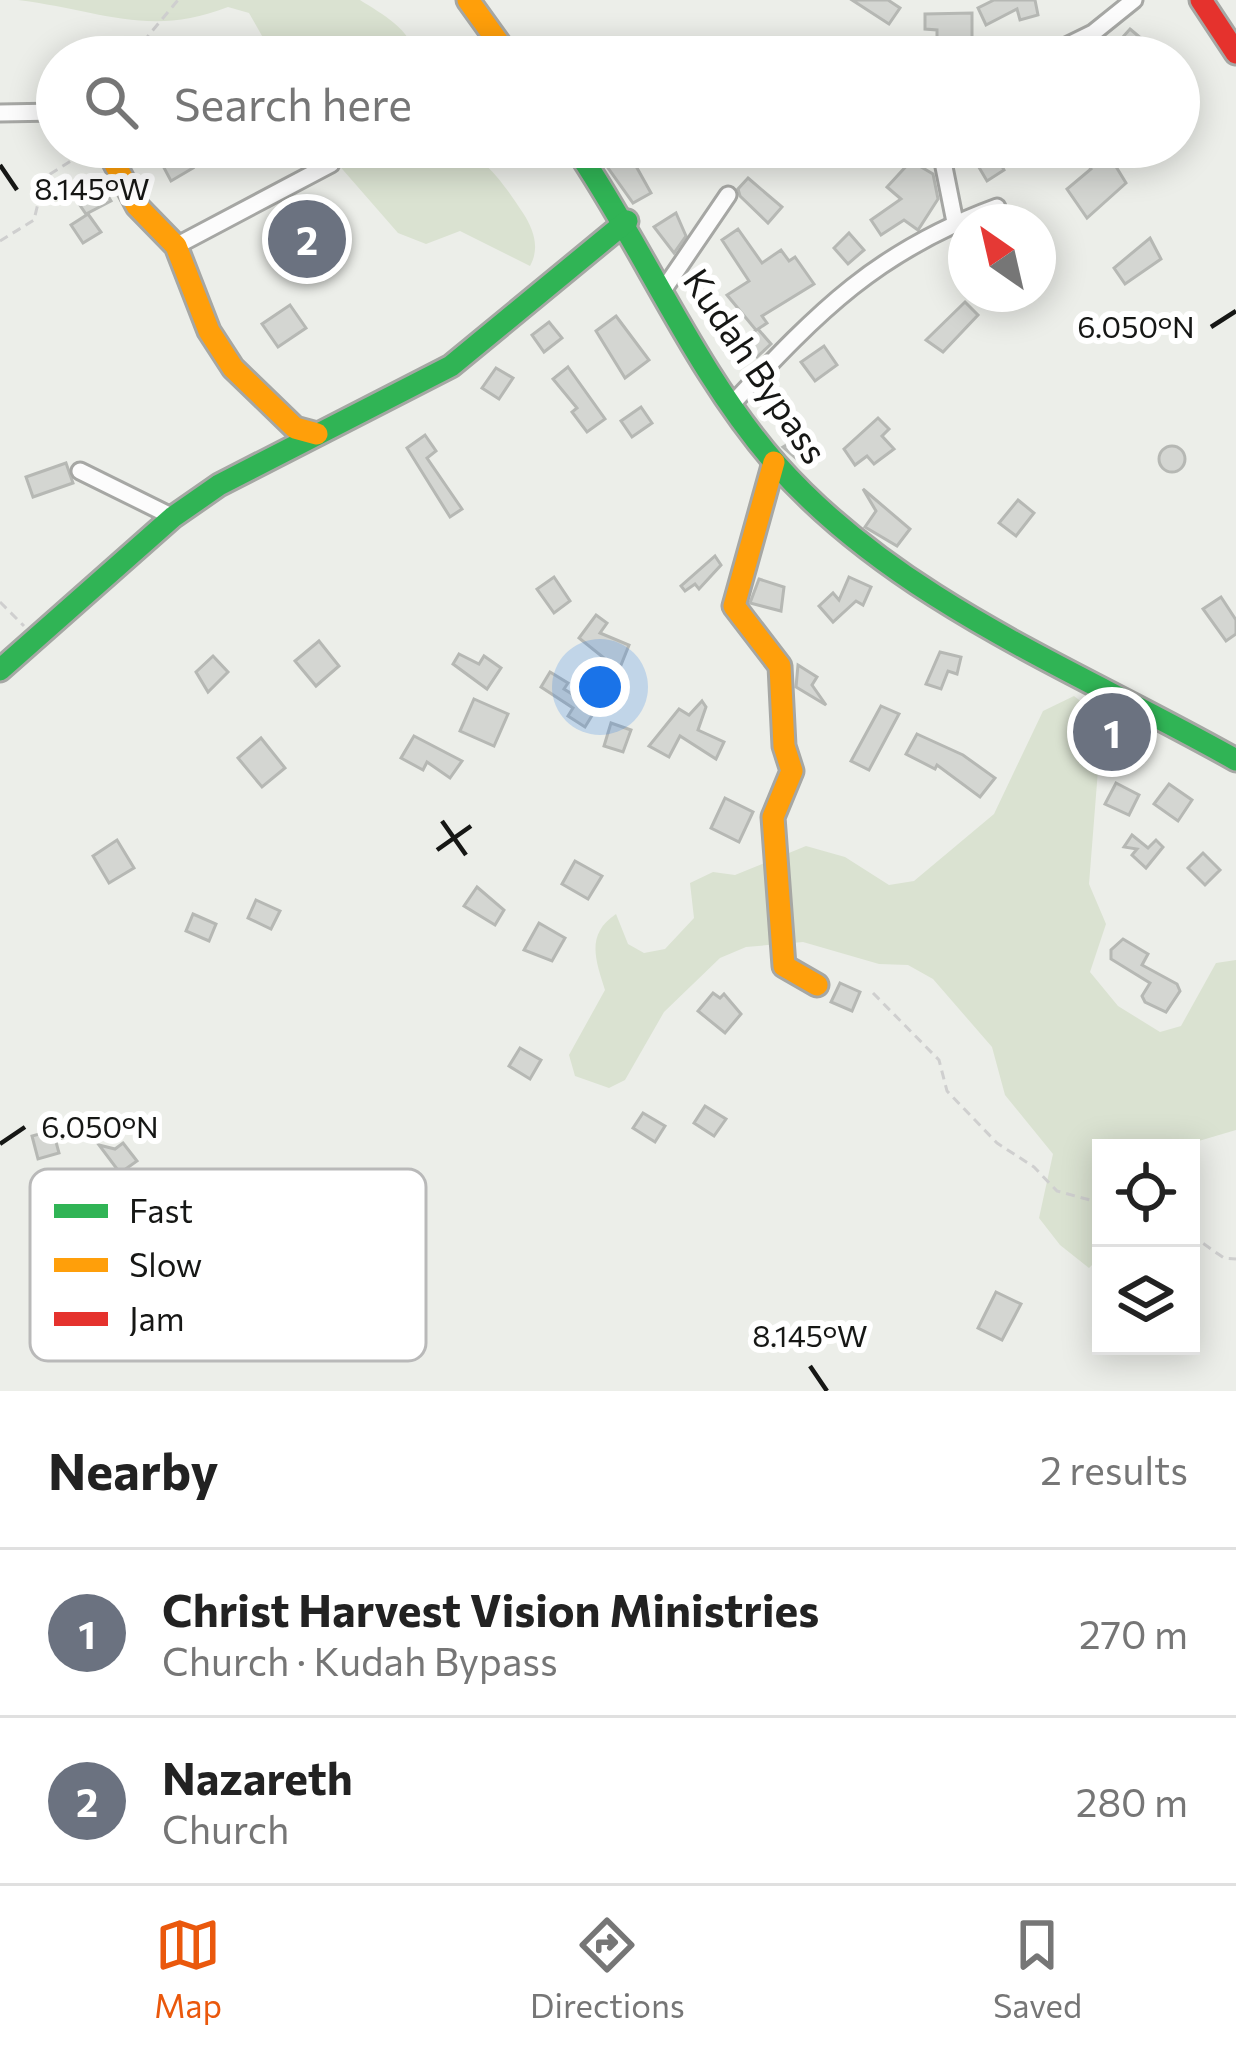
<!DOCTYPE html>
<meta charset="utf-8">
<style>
:root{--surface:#fff;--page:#f6f6f6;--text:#222;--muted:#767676;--line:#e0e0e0;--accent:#ea580c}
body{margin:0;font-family:Commissioner,sans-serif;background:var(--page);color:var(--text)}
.controls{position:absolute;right:36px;bottom:36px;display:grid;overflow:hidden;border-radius:0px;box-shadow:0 6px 30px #0003}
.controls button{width:108px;height:108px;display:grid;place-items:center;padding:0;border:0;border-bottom:3px solid var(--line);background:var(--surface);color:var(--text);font:60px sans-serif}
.compass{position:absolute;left:948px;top:204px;width:108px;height:108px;border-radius:50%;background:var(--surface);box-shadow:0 6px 30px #0003;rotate:326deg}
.you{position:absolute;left:600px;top:687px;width:42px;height:42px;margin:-30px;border:9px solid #fff;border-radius:50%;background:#1a73e8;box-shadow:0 0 0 18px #1a73e833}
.badge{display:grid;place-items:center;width:78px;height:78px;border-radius:50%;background:var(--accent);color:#fff;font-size:39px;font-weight:700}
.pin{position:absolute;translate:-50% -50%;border:6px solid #fff;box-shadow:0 3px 12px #0006}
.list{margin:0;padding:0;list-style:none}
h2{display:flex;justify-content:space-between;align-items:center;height:156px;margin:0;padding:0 48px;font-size:51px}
h2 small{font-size:39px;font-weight:400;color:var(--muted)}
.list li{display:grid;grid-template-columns:78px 1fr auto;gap:36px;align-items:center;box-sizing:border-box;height:168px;padding:0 48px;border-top:3px solid var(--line)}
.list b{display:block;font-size:45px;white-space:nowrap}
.list p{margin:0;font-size:39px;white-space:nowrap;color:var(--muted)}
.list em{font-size:39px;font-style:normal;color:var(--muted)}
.icon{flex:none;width:66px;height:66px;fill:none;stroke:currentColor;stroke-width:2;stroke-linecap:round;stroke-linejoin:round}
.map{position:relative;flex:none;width:1236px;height:1391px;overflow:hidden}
.search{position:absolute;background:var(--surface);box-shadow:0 6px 30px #0003;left:36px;right:36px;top:36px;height:132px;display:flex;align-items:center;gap:30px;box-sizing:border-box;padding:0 42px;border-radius:66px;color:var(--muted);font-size:45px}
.sheet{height:492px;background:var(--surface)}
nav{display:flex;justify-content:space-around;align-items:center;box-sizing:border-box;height:168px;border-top:3px solid var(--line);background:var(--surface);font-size:33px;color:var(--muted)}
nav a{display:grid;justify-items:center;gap:6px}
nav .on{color:var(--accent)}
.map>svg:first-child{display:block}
.green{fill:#dae2d1}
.building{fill:#d4d6d2;stroke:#b6b8b4;stroke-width:3}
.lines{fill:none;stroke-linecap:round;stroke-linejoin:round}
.street-casing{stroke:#a6a7a4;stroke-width:21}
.fast-casing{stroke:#a6a7a4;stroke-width:27}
.slow-casing{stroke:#a6a7a4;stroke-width:27}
.jam-casing{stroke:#a6a7a4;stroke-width:27}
.path{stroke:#cfcfcf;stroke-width:3;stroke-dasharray:9 6;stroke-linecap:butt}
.street{stroke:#fcfcfc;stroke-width:15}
.fast{stroke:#30b455;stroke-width:21}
.slow{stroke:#ff9f0a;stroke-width:21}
.jam{stroke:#e5322d;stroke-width:21}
.ticks{fill:none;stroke:#161715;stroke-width:4.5}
.labels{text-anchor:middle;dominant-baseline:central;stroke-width:12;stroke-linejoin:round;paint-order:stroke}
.street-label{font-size:36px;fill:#161715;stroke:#fff}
.key{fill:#fff;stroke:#b9b9b9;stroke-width:3}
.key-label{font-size:33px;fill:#161715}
.ticks-label{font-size:30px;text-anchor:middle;fill:#161715;stroke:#fff;stroke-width:12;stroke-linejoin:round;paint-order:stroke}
</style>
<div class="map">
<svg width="1236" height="1391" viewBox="0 0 1236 1391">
<rect width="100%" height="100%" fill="#eceee9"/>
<g class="green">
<path d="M18,0h342c22,14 51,29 56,57h-142l-25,-44 -21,-6c-79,31 -129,3 -210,-7z"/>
<path d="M323,147c30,0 108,-8 133,0 30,9 51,42 67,66 11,17 17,35 7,53l-70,-35 -34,13 -28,-11z"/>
<path d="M1074,696l18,14 6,60 -9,114 17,40 -16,48 28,34 42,26 21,-6 35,-63 20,-3v170l-61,18h-74v108l-12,12 -29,-23 -21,-27 14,-64 -48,-59 -13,-48 -59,-68 -25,-14 -29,-1 -76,-22 -57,5 -26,11 -56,54 -39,68 -16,8 -34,-12 -6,-21 36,-65c-10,-31 -19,-56 11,-76l12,30 16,9 21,-4 29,-31 -4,-35 23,-11 22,3 71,-29 39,11 44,28 25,-4 80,-67 49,-103z"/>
</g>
<g class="building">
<path d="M852,0h36l12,8 -11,16z"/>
<path d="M994,0h41l3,15 -18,5 -3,-11 -31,16 -8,-17z"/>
<path d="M972,13v26l-35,2v-11l-12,-1v-15z"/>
<path d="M1130,29l19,16 -17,12h-27z"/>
<path d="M153,147h27l13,21 -22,13z"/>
<path d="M616,147h28l-12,12 19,34 -18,10 -32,-45z"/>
<path d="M967,147h25l12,23 -17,11z"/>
<path d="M1088,147h16l22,36 -39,35 -20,-29 24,-20 -11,-16z"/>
<path d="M911,161l22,13 5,25 -20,31 -14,-10 -23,15 -10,-15 30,-21 -14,-12z"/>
<path d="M748,178l34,29 -14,16 -28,-27 -2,-7z"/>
<path d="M102,186l9,15 -25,13 -9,-13z"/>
<path d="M676,213l10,23 -12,17 -20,-26z"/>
<path d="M88,214l13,18 -18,11 -12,-18z"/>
<path d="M307,223l15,22 -15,10 -15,-22z"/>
<path d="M738,229l24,34 19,-13 8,11 6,-4 19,27 -52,32 5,7 -9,6 13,15 -14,13 -14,-15 13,-12 -29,-35 22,-14 -27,-41z"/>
<path d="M849,233l15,17 -16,14 -14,-16z"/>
<path d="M1150,238l11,21 -36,25 -11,-16z"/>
<path d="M965,302l13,13 -35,37 -17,-12z"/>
<path d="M290,305l16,23 -28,19 -16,-23z"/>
<path d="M616,316l33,44 -24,18 -29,-47z"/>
<path d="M549,322l13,16 -18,14 -12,-17z"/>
<path d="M824,346l13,19 -22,16 -14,-19z"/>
<path d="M568,367l37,52 -18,13 -15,-20 5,-4 -24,-29z"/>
<path d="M496,368l17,10 -14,21 -17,-11z"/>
<path d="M641,407l11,16 -20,14 -11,-16z"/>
<path d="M878,418l11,11 -7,7 12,13 -20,15 -7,-8 -12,9 -11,-16z"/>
<path d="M805,434l10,17 -16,10 -16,-14z"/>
<path d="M425,435l11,16 -9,7 35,51 -12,8 -43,-69z"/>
<circle cx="1172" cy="459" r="13"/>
<path d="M66,463l7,20 -40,14 -7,-20z"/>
<path d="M863,489l47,40 -13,17 -32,-19 11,-16z"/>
<path d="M1018,500l16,13 -18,23 -17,-13z"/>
<path d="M715,556l6,9 -22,24 -4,-5 -10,7 -4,-5z"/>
<path d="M554,577l16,24 -16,12 -17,-24z"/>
<path d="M849,577l22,10 -8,18 -7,-4 -23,21 -14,-16 14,-13 6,7z"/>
<path d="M759,579l25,8 -3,24 -31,-8z"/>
<path d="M1221,597l15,23v14l-10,7 -23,-32z"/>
<path d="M596,615l11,8 -7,10 29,12 -12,30 -11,-4 3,-9 -30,-24z"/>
<path d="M319,641l20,25 -23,20 -21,-25z"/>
<path d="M940,652l21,5 -4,17 -9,-3 -7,18 -15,-5z"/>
<path d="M459,654l20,10 5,-8 17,12 -14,21 -34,-25z"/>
<path d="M213,656l15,16 -20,20 -12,-20z"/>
<path d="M798,665l19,12 -5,8 14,20 -30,-18z"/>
<path d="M550,672l18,11 -4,6 32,20 -11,18 -17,-11 5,-8 -32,-21z"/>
<path d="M474,699l34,15 -14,32 -34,-15z"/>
<path d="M702,701l4,6 -8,23 26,12 -8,17 -36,-23 -11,21 -20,-11 30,-37 10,6z"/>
<path d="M881,706l18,8 -30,56 -18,-9z"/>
<path d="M611,723l20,7 -8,22 -19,-6z"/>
<path d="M917,734l46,21 32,23 -15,19 -43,-32 -2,4 -29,-15z"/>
<path d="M414,736l48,25 -12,17 -23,-16 -4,8 -22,-12z"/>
<path d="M261,738l24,30 -23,19 -24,-29z"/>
<path d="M1116,783l23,12 -10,20 -24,-11z"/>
<path d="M1169,784l23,16 -14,21 -24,-17z"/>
<path d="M725,798l28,14 -14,30 -28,-14z"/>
<path d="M1132,835l16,13 8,-8 7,7 -17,21 -14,-13 5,-6 -13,-2z"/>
<path d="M117,840l17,28 -25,15 -16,-27z"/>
<path d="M1203,853l17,17 -15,15 -17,-17z"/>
<path d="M575,861l27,15 -14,23 -26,-15z"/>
<path d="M477,887l27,23 -9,15 -31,-19z"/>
<path d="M256,900l24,11 -9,18 -23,-11z"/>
<path d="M193,914l23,10 -7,17 -23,-10z"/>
<path d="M539,923l26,15 -13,23 -28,-11z"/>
<path d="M1123,939l25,15 -6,11 35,19 3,7 -14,21 -21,-10 -3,-6 8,-13 -39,-24v-9z"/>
<path d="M840,983l20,9 -8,19 -21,-9z"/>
<path d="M713,993l7,5 4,-4 17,20 -16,19 -27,-22z"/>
<path d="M520,1048l21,12 -11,19 -21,-13z"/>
<path d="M705,1106l21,13 -12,17 -20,-13z"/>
<path d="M643,1113l22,13 -10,16 -22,-14z"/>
<path d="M72,1116l12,7 -28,19 3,11 -21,6 -6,-23 33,-9z"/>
<path d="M123,1143l14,18 -17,12 -21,-28 16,4z"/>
<path d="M996,1292l25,12 -19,36 -24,-12z"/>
</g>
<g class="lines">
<defs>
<g id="street">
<path d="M1044,57l49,-24 41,-33"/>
<path d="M0,113l57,-1"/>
<path d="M940,147l15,75"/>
<path d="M176,246l155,-82"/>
<path d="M664,289l64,-94"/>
<path d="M734,402c85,-91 143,-151 263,-195"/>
<path d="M80,471l93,46"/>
</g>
<g id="fast">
<path d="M575,147c70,103 119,223 201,317 122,138 303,207 460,296"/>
<path d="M0,670l173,-153 46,-32 232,-119 176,-145"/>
</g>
<g id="slow">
<path d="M468,0l41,57"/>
<path d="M106,147l31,59 39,40 33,85 24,37 62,60 22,6"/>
<path d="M774,462l-40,144 46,60 4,80 8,25 -19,46 11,149 33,19"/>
</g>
<path id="jam" d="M1201,0l35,53"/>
</defs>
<use href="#street" class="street-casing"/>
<use href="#fast" class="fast-casing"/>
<use href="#slow" class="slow-casing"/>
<use href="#jam" class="jam-casing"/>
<g class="path">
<path d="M143,42l35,-42"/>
<path d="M258,147l56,12"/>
<path d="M198,155l15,-8"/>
<path d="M0,241l34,-21 10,-42 44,-28"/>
<path d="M0,602l24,24"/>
<path d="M873,993l66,67 8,31 50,52 37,24 23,24 44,12"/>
<path d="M1191,1235l33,23 12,1"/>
</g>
<use href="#street" class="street"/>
<use href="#fast" class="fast"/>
<use href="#slow" class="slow"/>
<use href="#jam" class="jam"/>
</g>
<path class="ticks" d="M0,165l17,25M1211,327l25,-16M442,821l24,34M437,850l34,-24M0,1144l25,-17M810,1366l17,25"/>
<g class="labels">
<g class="street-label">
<text transform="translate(757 365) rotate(56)">Kudah Bypass</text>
</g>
</g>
<rect x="30" y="1169" width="396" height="192" rx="18" class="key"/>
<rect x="54" y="1204" width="54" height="14" fill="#30b455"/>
<rect x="54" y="1258" width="54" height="14" fill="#ff9f0a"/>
<rect x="54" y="1312" width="54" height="14" fill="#e5322d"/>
<g class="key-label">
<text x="129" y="1223">Fast</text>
<text x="129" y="1277">Slow</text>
<text x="129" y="1331">Jam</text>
</g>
<g class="ticks-label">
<text x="92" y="200">8.145°W</text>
<text x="1136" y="338">6.050°N</text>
<text x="100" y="1138">6.050°N</text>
<text x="810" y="1347">8.145°W</text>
</g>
</svg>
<div class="controls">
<button><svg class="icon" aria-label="locate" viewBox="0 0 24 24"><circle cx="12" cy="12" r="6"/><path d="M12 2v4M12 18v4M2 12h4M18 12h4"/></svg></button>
<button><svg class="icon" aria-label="layers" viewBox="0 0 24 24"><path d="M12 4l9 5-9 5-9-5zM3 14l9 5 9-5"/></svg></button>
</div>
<svg class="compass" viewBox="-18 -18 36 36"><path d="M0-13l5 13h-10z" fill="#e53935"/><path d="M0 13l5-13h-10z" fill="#767676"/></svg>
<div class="you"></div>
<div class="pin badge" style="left:1112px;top:732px;background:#6b7280">1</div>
<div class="pin badge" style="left:307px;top:239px;background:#6b7280">2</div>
<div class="search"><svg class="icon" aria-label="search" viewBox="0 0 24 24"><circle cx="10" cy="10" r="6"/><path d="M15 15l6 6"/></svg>Search here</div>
</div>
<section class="sheet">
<h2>Nearby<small>2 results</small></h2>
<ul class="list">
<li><span class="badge" style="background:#6b7280">1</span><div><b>Christ Harvest Vision Ministries</b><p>Church · Kudah Bypass</p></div><em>270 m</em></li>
<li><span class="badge" style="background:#6b7280">2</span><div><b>Nazareth</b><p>Church</p></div><em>280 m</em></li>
</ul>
</section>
<nav>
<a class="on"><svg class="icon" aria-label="map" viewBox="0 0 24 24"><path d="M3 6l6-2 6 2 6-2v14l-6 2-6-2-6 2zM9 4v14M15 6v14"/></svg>Map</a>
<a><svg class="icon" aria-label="directions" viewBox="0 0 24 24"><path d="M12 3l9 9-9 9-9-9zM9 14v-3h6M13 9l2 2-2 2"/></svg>Directions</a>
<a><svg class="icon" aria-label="saved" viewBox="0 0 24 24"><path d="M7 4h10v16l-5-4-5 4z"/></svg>Saved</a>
</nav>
